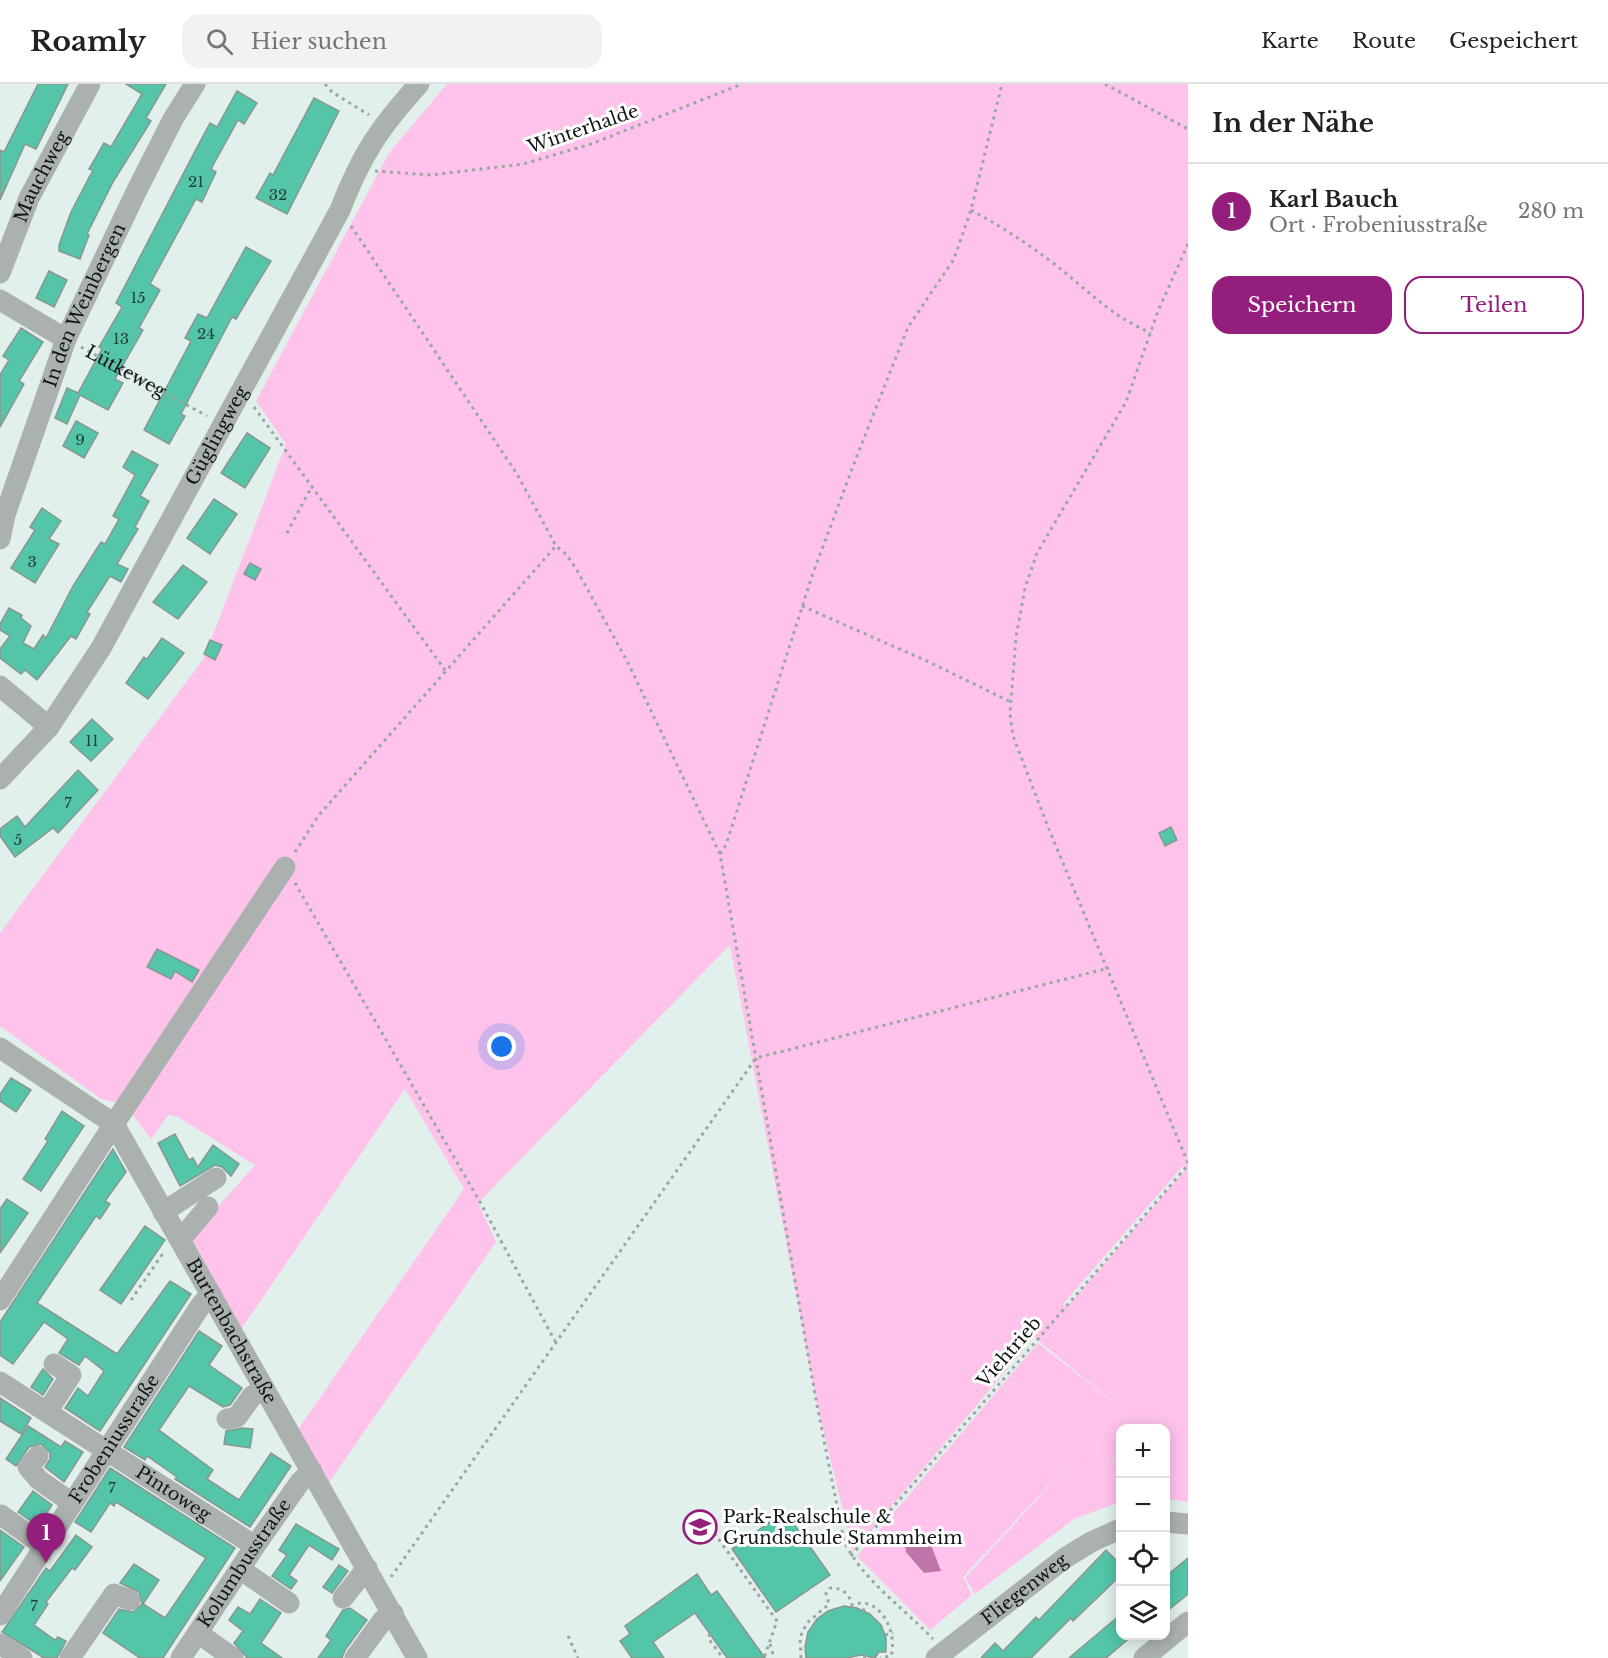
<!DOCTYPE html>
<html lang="de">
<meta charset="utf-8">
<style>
:root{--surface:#fff;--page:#f2f2f2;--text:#222;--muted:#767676;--line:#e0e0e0;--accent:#941e7c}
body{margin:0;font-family:"Libre Baskerville",serif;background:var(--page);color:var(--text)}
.controls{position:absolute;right:18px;bottom:18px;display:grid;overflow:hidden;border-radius:12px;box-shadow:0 3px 15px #0003}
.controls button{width:54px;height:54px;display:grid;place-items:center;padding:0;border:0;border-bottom:2px solid var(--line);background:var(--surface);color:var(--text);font:30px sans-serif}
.you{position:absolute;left:502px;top:963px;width:21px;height:21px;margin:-15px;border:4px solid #fff;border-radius:50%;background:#1a73e8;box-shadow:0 0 0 9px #1a73e833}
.badge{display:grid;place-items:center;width:39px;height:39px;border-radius:50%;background:var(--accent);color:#fff;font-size:20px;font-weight:700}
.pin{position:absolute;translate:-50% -50px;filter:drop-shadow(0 2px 3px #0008)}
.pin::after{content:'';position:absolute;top:32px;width:21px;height:18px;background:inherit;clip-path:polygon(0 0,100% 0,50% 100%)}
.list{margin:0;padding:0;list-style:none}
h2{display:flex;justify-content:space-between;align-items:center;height:78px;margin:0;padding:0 24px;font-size:26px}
h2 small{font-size:20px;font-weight:400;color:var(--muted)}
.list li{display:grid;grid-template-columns:39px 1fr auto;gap:18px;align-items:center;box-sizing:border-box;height:96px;padding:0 24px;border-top:2px solid var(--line)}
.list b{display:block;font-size:22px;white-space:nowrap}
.list p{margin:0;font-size:20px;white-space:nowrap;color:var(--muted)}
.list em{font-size:20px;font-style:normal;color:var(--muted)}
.actions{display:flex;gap:12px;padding:18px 24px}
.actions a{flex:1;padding:14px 0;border:2px solid var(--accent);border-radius:18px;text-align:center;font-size:21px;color:var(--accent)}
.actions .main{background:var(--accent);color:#fff}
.icon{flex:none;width:33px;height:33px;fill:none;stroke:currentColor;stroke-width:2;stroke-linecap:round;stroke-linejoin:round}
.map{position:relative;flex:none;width:1188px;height:1574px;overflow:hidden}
header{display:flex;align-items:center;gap:36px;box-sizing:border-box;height:84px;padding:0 30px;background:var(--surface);border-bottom:2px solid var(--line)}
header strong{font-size:28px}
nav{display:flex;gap:33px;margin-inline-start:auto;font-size:21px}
.search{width:420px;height:54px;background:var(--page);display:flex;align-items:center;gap:15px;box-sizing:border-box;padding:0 21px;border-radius:18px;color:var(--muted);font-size:22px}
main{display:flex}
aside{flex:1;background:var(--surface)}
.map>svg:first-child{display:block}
.green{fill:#fec2eb;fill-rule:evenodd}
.water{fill:#be76a9}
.building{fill:#54c5a9;stroke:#899692;stroke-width:1.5}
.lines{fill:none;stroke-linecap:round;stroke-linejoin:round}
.path{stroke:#9aa6a2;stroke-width:3;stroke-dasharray:3 4.5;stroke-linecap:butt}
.minor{stroke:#abb1af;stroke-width:21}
.labels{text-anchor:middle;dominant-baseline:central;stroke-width:6;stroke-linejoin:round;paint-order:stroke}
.number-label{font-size:15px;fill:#224239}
.street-label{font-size:18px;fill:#111614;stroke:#fff}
.poi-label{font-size:18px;fill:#111614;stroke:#fff;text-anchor:start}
</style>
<header>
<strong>Roamly</strong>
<div class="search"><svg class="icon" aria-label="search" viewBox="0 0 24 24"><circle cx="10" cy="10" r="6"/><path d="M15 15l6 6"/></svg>Hier suchen</div>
<nav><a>Karte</a><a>Route</a><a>Gespeichert</a></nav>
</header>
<main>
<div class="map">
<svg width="1188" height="1574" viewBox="0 0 1188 1574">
<rect width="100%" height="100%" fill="#e1f0eb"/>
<path class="green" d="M447,0h741v1418l-22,-3v-71h-46v40l-20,-18 20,19v33l-46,17 -99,75 -10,-16 125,-137 -127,136 9,18 -42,35 -73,-74 181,-213 81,64 -85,-70 -181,215 -37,-152 -86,-455 -252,258 18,39 -168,242 -31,-53 167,-242 -59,-100 -165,242 -51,-92 66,-74 -77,-48 -10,-2 -17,24 -22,-29 3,-4 -31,-7 -101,-73v-93l204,-275 82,-214 -30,-43 133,-248zM1183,1082l3,3 -119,138 40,34 -44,-37z"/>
<path class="water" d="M913,1445l15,8 13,34 -17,2 -18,-21 -2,-13z"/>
<g class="building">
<path d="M38,0h30l-32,65 -11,-5 -25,56v-50l4,2z"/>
<path d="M126,0h40l-20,34 5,3 -38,61 -26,52 2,1 -9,24 -21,-8v-6l12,-33 22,-42 -4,-1 15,-26 7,4 31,-53z"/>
<path d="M237,7l20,12 -13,21 -6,-4 -27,49 5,3 -14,30 -6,-3 -46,85 10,6 -21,38 4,2 -28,49 8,4 -15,27 -28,-15 -13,29 -12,-6 12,-30 11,5 24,-44 -3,-2 23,-40 -6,-4 78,-150 16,-30 7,4z"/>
<path d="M314,14l25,13 -52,103 -31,-16 14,-25 3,2z"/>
<path d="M246,163l25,14 -35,58 -4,-2 -51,97 4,2 -16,28 -25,-14 47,-89 -6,-3 13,-24 9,4z"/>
<path d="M49,187l18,9 -13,27 -18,-9z"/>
<path d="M21,244l22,14 -24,39 5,3 -24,43v-52l9,-15 -6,-4z"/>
<path d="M76,337l22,12 -14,25 -21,-12z"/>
<path d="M247,349l23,15 -25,40 -24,-15z"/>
<path d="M132,367l26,14 -18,31 9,5 -14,26 3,2 -21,35 11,5 -7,13 -11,-6 -23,36 3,2 -14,25 -5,-3 -34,44 -12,-10 -4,4 -21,-16v-9l10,-13 -10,-6v-6l9,-16 13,7 -1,3 10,8 -8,17 11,6 9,-14 3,3 27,-52 28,-44 4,2 14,-25 -6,-3 22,-41 -12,-8z"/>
<path d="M214,415l23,15 -27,40 -23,-16z"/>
<path d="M42,424l19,13 -12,18 10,5 -24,39 -24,-15 24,-38 -5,-3z"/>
<path d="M250,479l11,6 -6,11 -11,-6z"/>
<path d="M183,481l24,17 -29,37 -25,-17z"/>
<path d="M162,554l22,15 -36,46 -22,-16 18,-26 3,2z"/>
<path d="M210,556l12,5 -7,15 -11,-6z"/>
<path d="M92,635l21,20 -22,22 -21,-19z"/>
<path d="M78,686l20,20 -40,43 -5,-5 -38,29 -15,-21v-7l17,-13 8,11z"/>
<path d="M1171,743l6,13 -12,6 -6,-13z"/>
<path d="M157,865l42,21 -7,12 -17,-11 -4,8 -24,-12z"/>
<path d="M11,994l20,12 -15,22 -16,-11v-7z"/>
<path d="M62,1027l22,15 -43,65 -18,-12 25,-38 -3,-2z"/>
<path d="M175,1050l14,26 4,-2 5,9 15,-22 26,19 -8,12 -9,-9 -7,-2 -35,21 -22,-43z"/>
<path d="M113,1065l13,23 -21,29 5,3 -10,15 -4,-3 -59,87 80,51 53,-73 21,13 -91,137 -35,-23 13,-20 10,8 16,-25 -19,-15 -6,9 -20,-12 9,-14 -24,-17 -31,42 -13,-9v-33z"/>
<path d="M7,1115l21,14 -28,40v-44z"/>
<path d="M145,1142l20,14 -44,64 -21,-14z"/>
<path d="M199,1247l23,15 -13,19 33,23 -12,17 -7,2 -34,-21 -30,44 54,40 -6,9 32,21 32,-47 20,13 -41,61 -75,-48 2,-2 -30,-21 -2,4 -21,-13z"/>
<path d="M43,1285l10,10 -10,16 -12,-8z"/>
<path d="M0,1314l31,20 -10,16 -21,-13z"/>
<path d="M28,1342l33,21 4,-6 18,11 -19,30 -19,-15 5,-8v-6l-9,-9 -12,3 -13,19 -10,-7z"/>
<path d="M242,1344l11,1 -3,19 -26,-4 2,-13z"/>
<path d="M110,1384l125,80 -72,110h-23l-37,-25 16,-24 14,3 9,-8 -3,-12 -19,-9 14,-19 25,16 -16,24 22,14 41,-60 -90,-56 -2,4 -4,-3 -19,29 -16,-10z"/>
<path d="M33,1407l19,14 -14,21 -20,-14z"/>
<path d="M785,1427l45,64 -54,37 -44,-63z"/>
<path d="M296,1440l43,25 -7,11 -23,-15 -20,30 8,6 -6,8 -19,-13 15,-21 -8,-5z"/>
<path d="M0,1446l24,17 -24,34z"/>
<path d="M76,1451l16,12 -17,23 -3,-2 -26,34 2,2 -14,21 21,15 3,-3 8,4 -9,17h-13l-42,-26 44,-64 4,3z"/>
<path d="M1106,1466l14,14v12l-47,45 -2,-3 -40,40h-50l14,-15 8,8 33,-34 3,3z"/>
<path d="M1188,1474v36l-22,18v-36z"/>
<path d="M339,1481l9,6 -16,22 -9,-6z"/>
<path d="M697,1490l14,21 6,-4 48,67h-38l-32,-45 -42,29 11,16h-32l-12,-17 10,-7 -5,-8z"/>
<path d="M260,1515l21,14 -20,30 21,15h-35l-13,-15 9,-12 -14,-11 9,-13 12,7z"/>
<path d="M844,1522l13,2 13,6 11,11 5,13v14h-7l-4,6 -14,-3 -14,3h-41l-1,-11 3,-15 9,-13 11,-8z"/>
<path d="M350,1524l17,12 -22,30 -3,8h-24l13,-18 -5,-4 17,-26z"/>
<path d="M1120,1531v20h13l-27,23h-37z"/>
</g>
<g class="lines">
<g class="path">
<path d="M325,0l7,8 37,23"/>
<path d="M1105,0l83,45"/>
<path d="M375,87l56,4 92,-11 68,-20 151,-60"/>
<path d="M971,126c29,16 56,33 82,53 35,27 56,52 98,70"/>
<path d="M351,142l166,248 39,72 11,9 11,17 50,91 92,191 96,546 28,141c19,40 59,66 89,98"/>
<path d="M1188,160l-30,67 -32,91 -89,151 -12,35 -9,49 -6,77 3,22 35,91 140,336"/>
<path id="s1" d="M81,263l126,69"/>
<path d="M254,323l191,263"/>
<path d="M287,449l25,-47"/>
<path d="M802,522l127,56 82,40"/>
<path d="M295,768l24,-37 237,-269"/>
<path d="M720,770l6,-9 86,-269 43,-115 53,-134 46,-68 17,-49 31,-126"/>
<path d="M295,799l185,319 75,139"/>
<path d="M131,1216l33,-48"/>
<path d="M710,1443l67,94 -13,37"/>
<path d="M851,1472l337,-391"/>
<path d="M391,1493l365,-519 353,-90"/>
<path d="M863,1527l4,-7"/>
<path d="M710,1550l-2,4 15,20"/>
<path d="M885,1551l8,-2"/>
<path d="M568,1552l10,22"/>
<path d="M770,1560l4,14"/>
<path d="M801,1574l-1,-21 7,-14 22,-19 -3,-11 4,-5c11,-1 20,6 22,17 28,-11 46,28 39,51l-11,2"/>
<path d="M863,1574h3"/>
</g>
<g class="minor">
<path id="s2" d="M0,189l29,-75 61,-114"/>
<path d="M0,216l66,39"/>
<path id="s3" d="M0,455l5,-24 61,-176 70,-147 37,-73 22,-35"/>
<path d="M0,602l49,41"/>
<path id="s4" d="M0,695l49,-52 52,-79 239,-438c21,-55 40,-83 79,-126"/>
<path id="s5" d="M0,964l114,76 303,534"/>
<path d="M163,1128l53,-34"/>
<path d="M180,1156l28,-33"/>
<path d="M0,1216l114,-176 171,-257"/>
<path id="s6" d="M0,1298l255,164"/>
<path d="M47,1328l24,-37 -17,-11"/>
<path d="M227,1335l10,-2 15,-21 13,-6"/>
<path d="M38,1372l-10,11 11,13 33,23"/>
<path d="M1,1431l43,31"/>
<path d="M1166,1438l22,2"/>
<path d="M240,1485l49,34"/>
<path d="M343,1514l24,-30"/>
<path id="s7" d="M0,1531l201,-310 10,-11"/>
<path d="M198,1549l35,25"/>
<path d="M0,1560l22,14"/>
<path d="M70,1574l44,-64 16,6"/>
<path id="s8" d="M181,1574l74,-112 45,-64 12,-11"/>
<path d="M355,1574l28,-38 10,-7"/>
<path id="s9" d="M936,1574l129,-100 26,-16 29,-13"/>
<path d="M1144,1574l44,-36"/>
</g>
</g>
<defs>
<symbol id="school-ring" viewBox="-11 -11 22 22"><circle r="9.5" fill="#fff" stroke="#941e7c" stroke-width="1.5"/><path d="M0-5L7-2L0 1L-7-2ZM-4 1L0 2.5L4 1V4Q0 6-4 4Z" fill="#941e7c"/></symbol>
</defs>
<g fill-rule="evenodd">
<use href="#school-ring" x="681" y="1424" width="38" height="38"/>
</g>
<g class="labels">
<g class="number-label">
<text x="196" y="97">21</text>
<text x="278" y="110">32</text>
<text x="138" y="213">15</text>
<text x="206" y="249">24</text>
<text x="121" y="254">13</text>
<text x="80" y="355">9</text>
<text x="32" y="477">3</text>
<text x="92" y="656">11</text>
<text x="68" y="718">7</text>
<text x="18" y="755">5</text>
<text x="112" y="1403">7</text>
<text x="34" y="1521">7</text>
</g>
<g class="street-label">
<text transform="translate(583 45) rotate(-19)">Winterhalde</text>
<text stroke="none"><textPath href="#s2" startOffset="105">Mauchweg</textPath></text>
<text stroke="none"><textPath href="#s3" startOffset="249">In den Weinbergen</textPath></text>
<text stroke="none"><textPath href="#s1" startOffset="51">Lütkeweg</textPath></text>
<text stroke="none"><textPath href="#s4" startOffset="408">Güglingweg</textPath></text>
<text stroke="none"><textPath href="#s5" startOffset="375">Burtenbachstraße</textPath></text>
<text transform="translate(1009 1268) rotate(-49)">Viehtrieb</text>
<text stroke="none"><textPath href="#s7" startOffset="210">Frobeniusstraße</textPath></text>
<text stroke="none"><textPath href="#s6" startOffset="206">Pintoweg</textPath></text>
<text stroke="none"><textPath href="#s8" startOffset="114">Kolumbusstraße</textPath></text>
<text stroke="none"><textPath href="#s9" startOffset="112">Fliegenweg</textPath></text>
</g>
<g class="poi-label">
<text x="723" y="1433">Park-Realschule &amp;<tspan x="723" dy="21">Grundschule Stammheim</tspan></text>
</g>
</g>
</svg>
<div class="controls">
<button>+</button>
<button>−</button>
<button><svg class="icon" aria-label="locate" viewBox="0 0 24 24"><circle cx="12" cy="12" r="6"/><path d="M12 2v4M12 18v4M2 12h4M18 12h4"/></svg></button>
<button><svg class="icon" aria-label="layers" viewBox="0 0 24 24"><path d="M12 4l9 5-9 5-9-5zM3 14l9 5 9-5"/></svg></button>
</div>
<div class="you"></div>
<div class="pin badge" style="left:46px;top:1479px">1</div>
</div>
<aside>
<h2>In der Nähe<small></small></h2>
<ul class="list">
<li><span class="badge">1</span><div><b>Karl Bauch</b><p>Ort · Frobeniusstraße</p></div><em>280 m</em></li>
</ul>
<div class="actions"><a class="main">Speichern</a><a>Teilen</a></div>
</aside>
</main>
